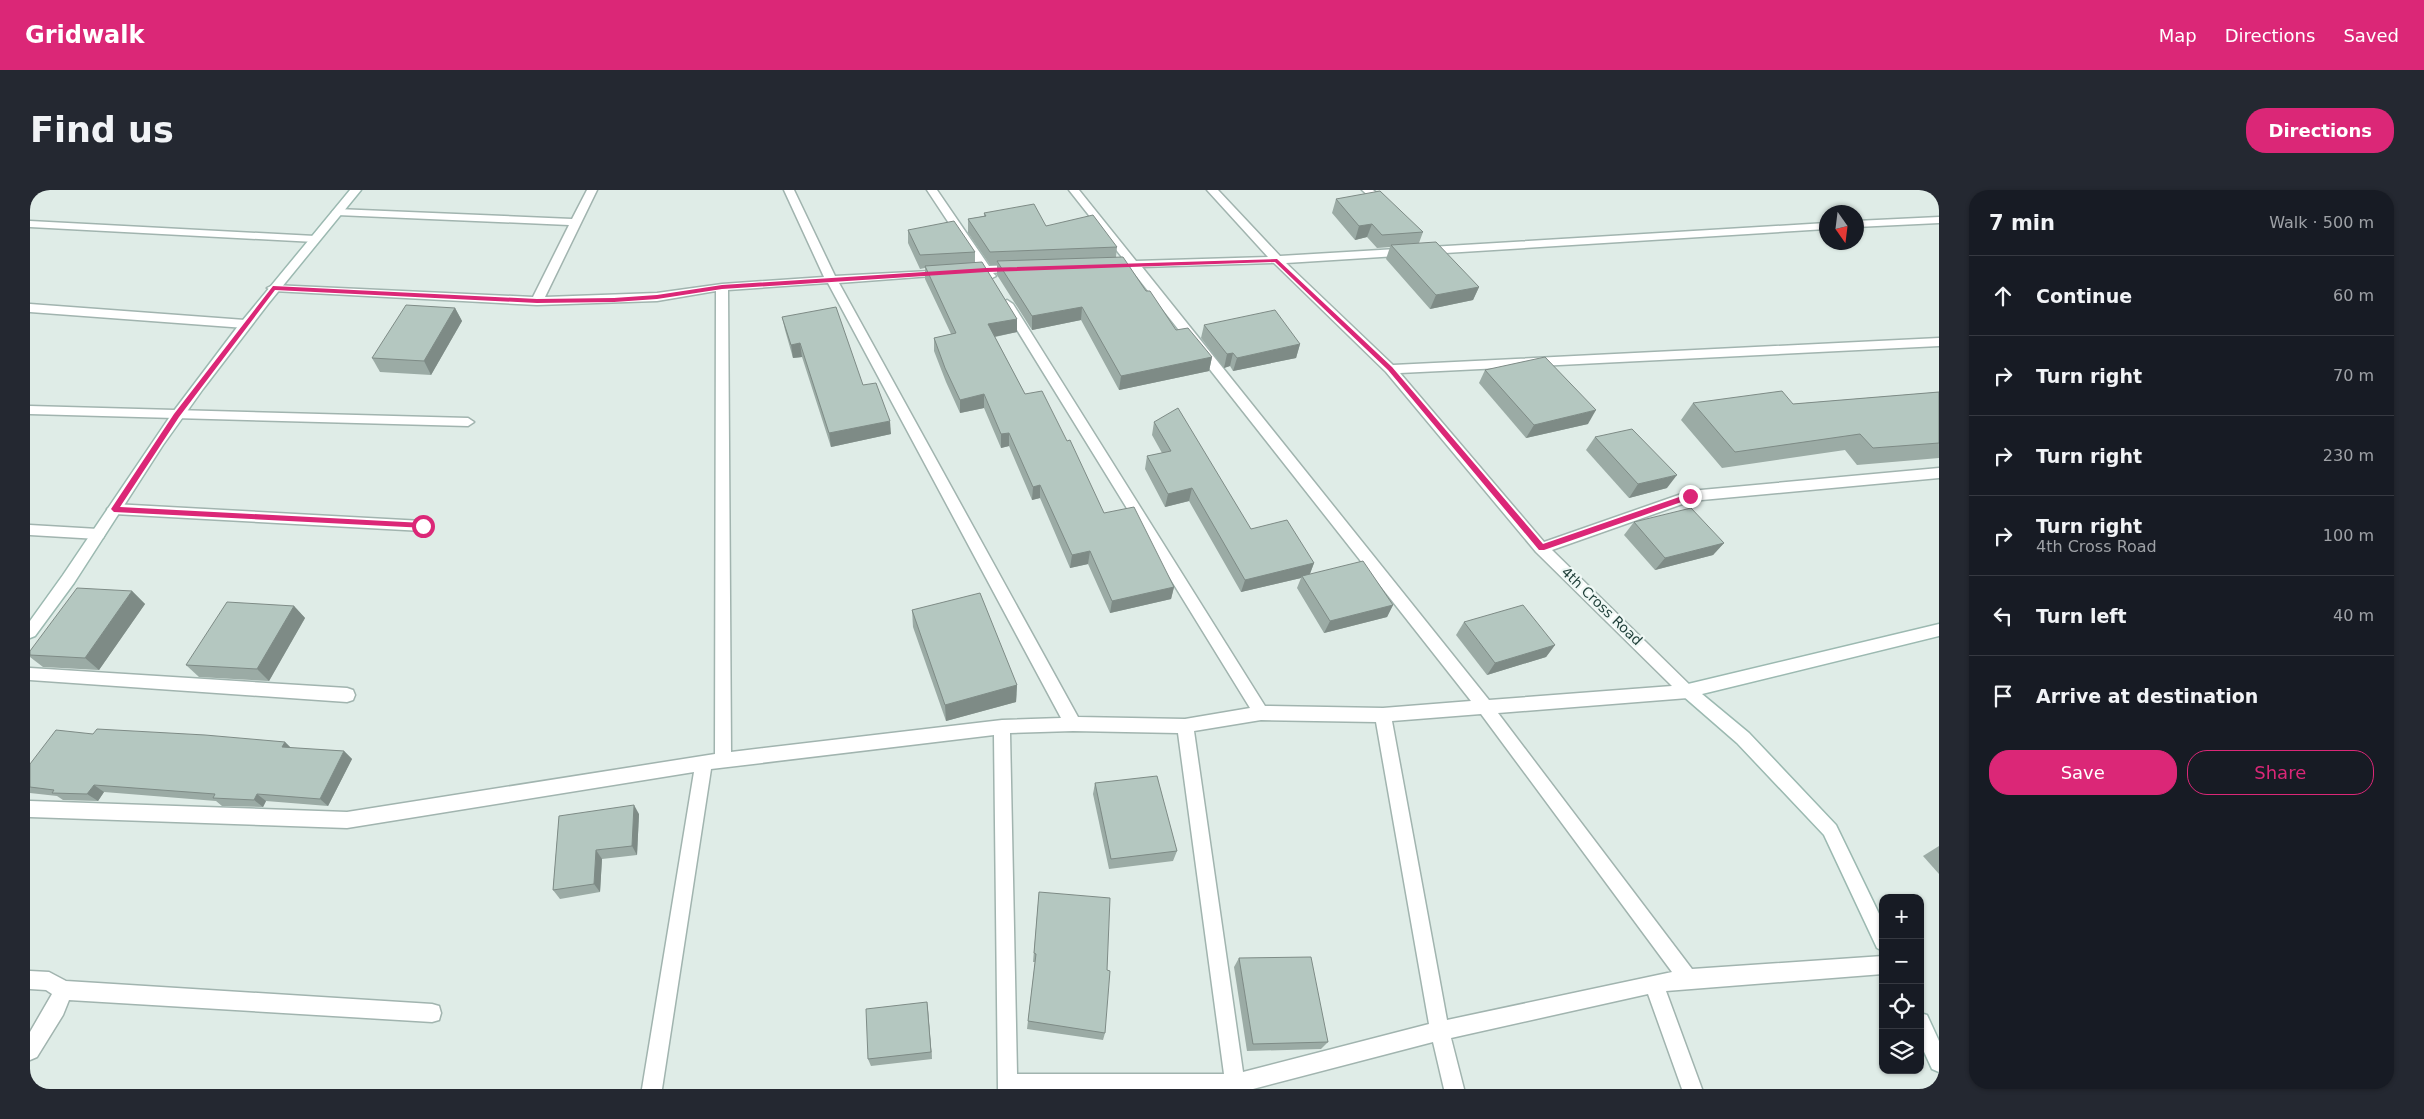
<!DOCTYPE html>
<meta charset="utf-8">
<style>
:root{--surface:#171b24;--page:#242831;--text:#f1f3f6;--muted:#9ea1a6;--line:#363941;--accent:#db2777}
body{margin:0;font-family:"DejaVu Sans",sans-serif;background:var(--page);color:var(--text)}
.controls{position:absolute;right:15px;bottom:15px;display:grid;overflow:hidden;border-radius:10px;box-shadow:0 1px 4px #0004}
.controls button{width:45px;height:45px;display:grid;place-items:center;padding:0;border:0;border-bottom:1px solid var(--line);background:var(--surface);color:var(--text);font:25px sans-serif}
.compass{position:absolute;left:1789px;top:15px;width:45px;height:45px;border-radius:50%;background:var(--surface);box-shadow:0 1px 4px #0004;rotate:166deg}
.stop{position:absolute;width:15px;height:15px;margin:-11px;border:4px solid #db2777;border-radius:50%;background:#fff}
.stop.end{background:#db2777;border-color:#fff;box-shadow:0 1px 5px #0008}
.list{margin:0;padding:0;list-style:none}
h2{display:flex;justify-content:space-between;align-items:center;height:65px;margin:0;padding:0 20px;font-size:21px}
h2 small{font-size:16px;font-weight:400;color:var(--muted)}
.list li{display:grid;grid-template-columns:32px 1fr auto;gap:15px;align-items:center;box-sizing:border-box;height:80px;padding:0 20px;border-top:1px solid var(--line)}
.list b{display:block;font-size:19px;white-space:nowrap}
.list p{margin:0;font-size:16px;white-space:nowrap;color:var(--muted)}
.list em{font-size:16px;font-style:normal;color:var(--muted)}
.actions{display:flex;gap:10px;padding:15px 20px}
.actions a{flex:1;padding:11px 0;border:1px solid var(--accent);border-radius:20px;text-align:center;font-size:18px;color:var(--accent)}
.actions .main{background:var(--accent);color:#fff}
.icon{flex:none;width:28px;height:28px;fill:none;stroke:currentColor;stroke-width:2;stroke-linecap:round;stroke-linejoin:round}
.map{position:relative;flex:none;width:1909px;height:899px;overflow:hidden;border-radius:20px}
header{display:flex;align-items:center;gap:30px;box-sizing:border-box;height:70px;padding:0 25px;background:var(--accent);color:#fff}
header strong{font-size:24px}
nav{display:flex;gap:28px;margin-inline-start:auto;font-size:18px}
.intro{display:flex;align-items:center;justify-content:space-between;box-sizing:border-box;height:120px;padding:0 30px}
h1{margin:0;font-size:35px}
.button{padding:12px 22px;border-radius:20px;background:var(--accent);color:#fff;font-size:18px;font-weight:700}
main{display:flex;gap:30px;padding:0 30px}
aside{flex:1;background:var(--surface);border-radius:20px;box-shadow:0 1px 4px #0004}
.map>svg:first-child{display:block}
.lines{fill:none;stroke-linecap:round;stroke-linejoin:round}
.street-casing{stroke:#a1b4af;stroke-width:3}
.secondary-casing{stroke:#9cb9b1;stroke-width:3}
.street{fill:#fff;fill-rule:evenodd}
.secondary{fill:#fff;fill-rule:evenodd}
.wall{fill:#9baba5}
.shaded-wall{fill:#7e8b86}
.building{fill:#b4c7c0;stroke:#7e8b86}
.route{fill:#db2777}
.labels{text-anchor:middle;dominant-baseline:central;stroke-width:4.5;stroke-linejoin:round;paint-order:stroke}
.street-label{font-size:14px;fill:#1e3e38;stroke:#eff8f5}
</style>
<header>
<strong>Gridwalk</strong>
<nav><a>Map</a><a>Directions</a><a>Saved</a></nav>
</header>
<div class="intro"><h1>Find us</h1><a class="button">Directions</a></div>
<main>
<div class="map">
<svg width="1909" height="899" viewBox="0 0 1909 899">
<rect width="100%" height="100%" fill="#dfece7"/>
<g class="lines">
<defs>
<g id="street">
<path d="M557,0h10l-52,107 112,-4 65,-9 102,-7 -40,-87h10l41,86 114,-6 2,2 -6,3 -106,8 239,434 107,2 65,-11 -249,-404 6,-4 6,4 252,402 118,2 88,-7 -341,-433 -26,-1v-4l21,-2 -56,-71h10l57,71 132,-4 -61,-67h11l62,66 546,-33v6l-540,34 107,102 546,-27v8l-539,27 144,169 146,-51 249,-23v10l-248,23 -139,49 144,141 -3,5 -5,2 -190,15 194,256 191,-13v18l-217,17 36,98h-20l-34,-95 -197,44 13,51h-20l-11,-47 -180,47h-255l-4,-354 -283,34 -49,320h-20l52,-317 -347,56 -317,-11v-16l317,11 368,-58 1,-463 -59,10 -120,4 -264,-14 -6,-3 6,-3 260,12 36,-72 -232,-10 -5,-3 5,-3 235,10zM1244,73l112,109 150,180 136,134 -183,14 -347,-433zM798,93l233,435 -59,2 -271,32 -3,-462zM1451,524l191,258 -225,48 -55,-299zM1231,530l115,2 53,302 -186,48 -49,-341zM1043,541l105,2 46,341h-207l-7,-341z"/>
<path d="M897,0h10l52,76 28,-1 4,1v4l-28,3 3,3 -6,3 -4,-1 -3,-5h-19v-4l14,-2z"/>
<path d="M1332,0h11l17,15 -1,2h-8z"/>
<path d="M1909,27v6l-83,4v-6z"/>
<path d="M0,31l285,15 5,3 -5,3 -285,-15z"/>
<path d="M0,114l215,16 6,4 -6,4 -215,-16z"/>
<path d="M0,216l438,12 6,4 -6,4 -438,-12z"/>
<path d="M84,314l309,17 5,1 2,4 -2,4 -5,1 -309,-17 -7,-5z"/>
<path d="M0,335l68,4 5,1 2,4 -2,4 -5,1 -68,-4z"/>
<path d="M0,478l317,20 6,2 2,5 -2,5 -6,2 -317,-22z"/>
<path d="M0,781l19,1 17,9 366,23 7,2 2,7 -2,7 -7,2 -363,-22 -6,15 -26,42 -7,3v-28l22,-38 -6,-4 -16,-1z"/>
</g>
<g id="secondary">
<path d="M320,0h11l-93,114 -65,85 -40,56 -89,138 -39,53 -5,2v-17l33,-46 110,-163 65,-86z"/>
<path d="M1909,434v12l-237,58 47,39 87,92 47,97v29l-6,-3 -53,-113 -87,-92 -54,-47 -3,-5 3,-5 5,-2z"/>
<path d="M1890,823l7,2 12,26v31l-7,-3 -12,-26z"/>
</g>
</defs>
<use href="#street" class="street-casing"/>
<use href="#secondary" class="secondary-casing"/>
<use href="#street" class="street"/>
<use href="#secondary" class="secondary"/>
</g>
<g class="wall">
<path d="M1306,9l87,33 -4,11 60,44 -6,13 -43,9 -44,-50 4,-12 -13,1 -10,-11 -12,3 -23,-27z"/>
<path d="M954,23l62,13 71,21 -1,10 30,34 30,39 36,27 -3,14 -90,19 -38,-70 -49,10 -35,-55v-10h-7l-22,-32v-14l16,-3z"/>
<path d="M878,40l67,22v11l42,56v13l-22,5 30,57 79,119 70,74 -3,12 -61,14 -22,-49 -18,4 -30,-70 -8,2 -23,-54 -8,2 -17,-40 -24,5 -14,-31 -12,-31v-13l17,-4 -26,-55v-11l-5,1 -12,-26z"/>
<path d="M425,118l7,13 -31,54 -51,-3 -8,-14z"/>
<path d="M752,127l81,68 28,49 -60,13 -29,-90 -9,1 -8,-28z"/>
<path d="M1174,135l96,19 -4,14 -63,13 -3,-5 -6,2 -23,-30z"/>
<path d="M1455,180l103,54 -62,14 -47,-55z"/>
<path d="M1909,202v66l-82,7 -12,-15 -123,18 -41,-48 12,-17 100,1z"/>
<path d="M1124,232l97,107 63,34 -4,11 83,31 -6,12 -63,16 -27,-45 4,-10 -60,14 -52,-91 -24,6 -20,-38 2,-13 15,-3 -10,-18z"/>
<path d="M1565,247l72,51 -38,10 -43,-48z"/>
<path d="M1604,332l90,21 -11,12 -58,15 -31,-35z"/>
<path d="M102,401l13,13 -46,66 -56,-3 -13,-10v-6z"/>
<path d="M264,416l11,12 -36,63 -70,-4 -13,-12z"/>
<path d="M882,420l105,75 -1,17 -70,19 -33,-94z"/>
<path d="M1434,432l91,23 -9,12 -59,18 -31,-40z"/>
<path d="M63,544l192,8 6,6 53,3 8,8 -24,47 -62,-5 -3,6 -41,-1 -6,-5 -112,-9 -6,9 -35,-1 -6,-4 -27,-3v-29z"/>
<path d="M1065,593l82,68 -4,10 -64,8 -16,-75z"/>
<path d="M609,624l-2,41 -35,4 -2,33 -40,7 -7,-9 6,-74z"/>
<path d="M1909,656v28l-16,-18z"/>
<path d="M1009,702l66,141 -2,7 -76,-11 8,-67h-2z"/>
<path d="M1209,768l89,84 -7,7 -74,2 -13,-84z"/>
<path d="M897,812l5,57 -61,7 -3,-7z"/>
</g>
<g class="shaded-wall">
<path d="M1342,34l-5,13 -12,3 4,-14z"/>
<path d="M1449,97l-6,13 -43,9 6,-14z"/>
<path d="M1052,117l-1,13 -49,10v-14z"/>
<path d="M425,118l7,13 -31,54 -7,-14z"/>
<path d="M987,129v13l-29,6v-14z"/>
<path d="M770,153l2,14 -9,1 -2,-13z"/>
<path d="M1270,154l-4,14 -63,13 4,-13z"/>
<path d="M1203,163l-3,13 -6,2 3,-14z"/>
<path d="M1182,167l-3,14 -90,19 2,-14z"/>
<path d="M954,204v14l-24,5v-13z"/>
<path d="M1566,220l-8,14 -62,14 8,-13z"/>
<path d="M860,231l1,13 -60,13 -2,-14z"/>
<path d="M979,243v13l-8,2v-14z"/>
<path d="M1647,285l-10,13 -38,10 9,-14z"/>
<path d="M1010,295v13l-8,2 1,-13z"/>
<path d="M1162,298l-3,13 -24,6 3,-13z"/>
<path d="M1694,353l-11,12 -58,15 10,-12z"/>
<path d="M1060,361l-2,13 -18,4 2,-13z"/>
<path d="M1284,373l-5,13h-7l-1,2 -60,14 4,-12z"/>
<path d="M1144,397l-3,12 -61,14 2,-12z"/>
<path d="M102,401l13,13 -46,66 -14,-12z"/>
<path d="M1363,415l-6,12 -63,16 6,-12z"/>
<path d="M264,416l11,12 -36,63 -12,-12z"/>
<path d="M1525,455l-9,12 -59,18 8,-12z"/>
<path d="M987,495l-1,17 -70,19 -1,-16z"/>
<path d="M255,552l8,8 -11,-3z"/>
<path d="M314,561l8,8 -24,47 -8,-7z"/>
<path d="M64,595l10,7 -6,9 -11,-7z"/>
<path d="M227,604l9,7 -3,6 -9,-7z"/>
<path d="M604,615l5,9 -2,41 -5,-9z"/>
<path d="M566,660l6,9 -2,33 -6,-8z"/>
<path d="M897,812l1,8 4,49 -1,-7z"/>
</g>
<g class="building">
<path d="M1350,1l43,41 -41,3 -10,-11 -13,2 -23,-27z"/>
<path d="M1004,14l12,22 47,-11 24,32 -127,5 -22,-33 18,-3 -2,-3z"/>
<path d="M924,31l21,31 -55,3 -12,-25z"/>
<path d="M1406,52l43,45 -43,8 -45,-50z"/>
<path d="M1093,67l23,34h4l26,39 12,-2 24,29 -91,19 -39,-69 -50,9 -35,-55z"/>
<path d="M952,72l35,57 -29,5 37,70 17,-3 25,50 3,-1 34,73 30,-6 40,80 -62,14 -22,-50 -18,4 -32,-70 -7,2 -24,-54 -8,1 -17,-40 -24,6 -15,-32 -11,-30 22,-5 -31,-67z"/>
<path d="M376,115l49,3 -31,53 -52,-3z"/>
<path d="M806,117l27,78 13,-2 14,38 -61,12 -29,-90 -9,2 -9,-28z"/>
<path d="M1245,120l25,34 -63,14 -4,-5 -6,1 -23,-29z"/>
<path d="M1515,167l51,53 -62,15 -49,-55z"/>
<path d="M1752,201l11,13 146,-12v51l-66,5 -13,-14 -125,18 -42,-49z"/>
<path d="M1148,218l73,121 36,-9 27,43 -69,17 -53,-92 -24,6 -21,-38 24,-5 -17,-29z"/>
<path d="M1602,239l45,46 -39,9 -43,-47z"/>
<path d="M1661,318l33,35 -59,15 -31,-36z"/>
<path d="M1333,371l30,44 -63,16 -28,-45z"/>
<path d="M47,398l55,3 -47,67 -55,-3v-4z"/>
<path d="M950,403l37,92 -72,20 -33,-95z"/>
<path d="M197,412l67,4 -37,63 -71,-4z"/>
<path d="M1493,415l32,40 -60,18 -31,-41z"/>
<path d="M67,539l108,6 80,7 -3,5 62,4 -24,48 -63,-5 -3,6 -41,-2 2,-4 -121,-9 -7,9 -35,-1 2,-3 -24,-3v-23l26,-34 37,4z"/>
<path d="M1127,586l20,75 -66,8 -16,-76z"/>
<path d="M604,615l-2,41 -36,4 -2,34 -41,6 6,-74z"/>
<path d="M1009,702l71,6 -3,72 3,1 -5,62 -77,-12 8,-67 -2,-1z"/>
<path d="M1281,767l17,85 -75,2 -14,-86z"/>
<path d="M897,812l4,50 -63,7 -2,-50z"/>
</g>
<path class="route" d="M1247,69l115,108 151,177 145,-50h5v4l-149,52h-5l-151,-180 -113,-108 -289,10 -264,17 -65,10 -43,3 -77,1 -262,-13 -96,127 -59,90 303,16 4,3 -1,2 -312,-16 -3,-3 63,-95 99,-128 264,13 77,-1 43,-3 65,-10 264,-17z"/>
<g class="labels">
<g class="street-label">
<text transform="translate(1572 416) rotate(44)">4th Cross Road</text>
</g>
</g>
</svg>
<div class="controls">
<button>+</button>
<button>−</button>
<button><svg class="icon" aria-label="locate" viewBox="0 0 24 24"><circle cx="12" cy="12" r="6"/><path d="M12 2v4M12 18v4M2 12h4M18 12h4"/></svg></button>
<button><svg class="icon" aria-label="layers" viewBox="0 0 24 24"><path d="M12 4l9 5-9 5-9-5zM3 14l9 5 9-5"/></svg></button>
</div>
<svg class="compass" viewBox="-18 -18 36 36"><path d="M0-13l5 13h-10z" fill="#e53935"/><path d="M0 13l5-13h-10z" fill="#9ea1a6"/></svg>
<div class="stop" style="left:393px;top:336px"></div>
<div class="stop end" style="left:1660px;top:306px"></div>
</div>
<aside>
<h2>7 min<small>Walk · 500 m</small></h2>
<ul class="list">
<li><svg class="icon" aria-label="ahead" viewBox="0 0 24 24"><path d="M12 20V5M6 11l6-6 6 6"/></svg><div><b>Continue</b></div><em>60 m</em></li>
<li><svg class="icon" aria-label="right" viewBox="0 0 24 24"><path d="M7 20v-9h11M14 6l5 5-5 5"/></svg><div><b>Turn right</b></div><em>70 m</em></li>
<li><svg class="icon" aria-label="right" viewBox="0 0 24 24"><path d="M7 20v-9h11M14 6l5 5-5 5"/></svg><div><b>Turn right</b></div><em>230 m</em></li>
<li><svg class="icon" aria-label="right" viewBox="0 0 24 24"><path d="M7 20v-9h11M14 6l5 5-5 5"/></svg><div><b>Turn right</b><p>4th Cross Road</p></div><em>100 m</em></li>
<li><svg class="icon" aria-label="left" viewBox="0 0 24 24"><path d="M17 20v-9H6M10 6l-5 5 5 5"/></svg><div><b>Turn left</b></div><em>40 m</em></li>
<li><svg class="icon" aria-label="arrive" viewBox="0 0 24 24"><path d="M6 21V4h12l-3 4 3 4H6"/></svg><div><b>Arrive at destination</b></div></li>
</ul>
<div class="actions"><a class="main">Save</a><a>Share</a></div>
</aside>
</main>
